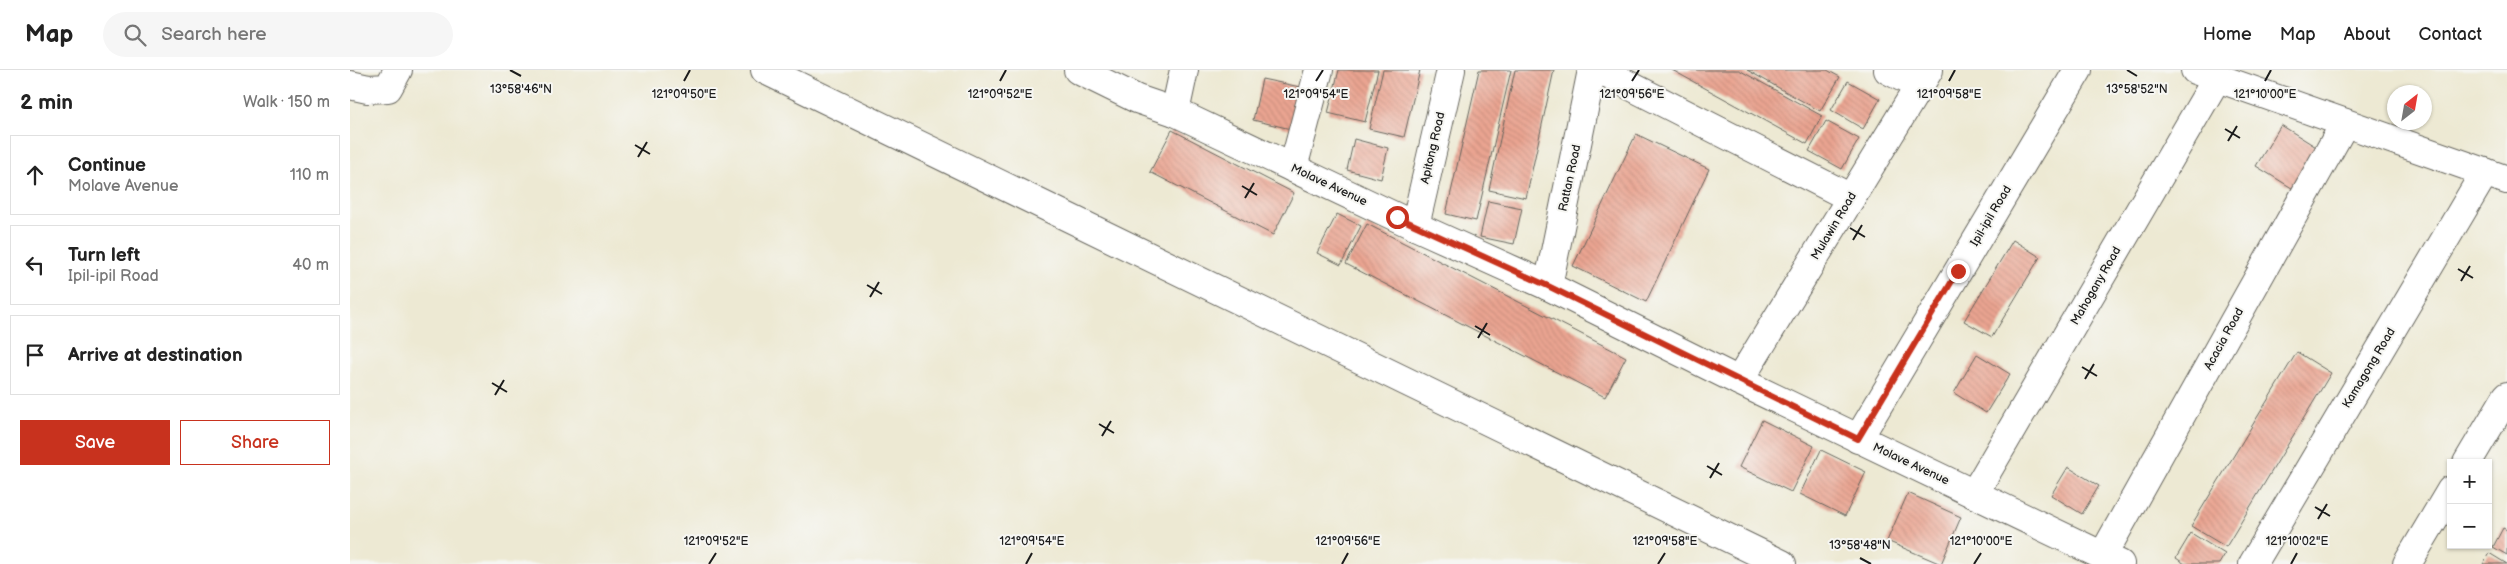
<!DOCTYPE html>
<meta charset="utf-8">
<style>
:root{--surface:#fff;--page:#f6f6f6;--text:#222;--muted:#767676;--line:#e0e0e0;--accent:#c8321e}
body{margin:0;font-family:"Balsamiq Sans",sans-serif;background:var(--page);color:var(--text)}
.controls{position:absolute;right:15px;bottom:15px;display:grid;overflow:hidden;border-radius:0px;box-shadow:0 1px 4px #0004}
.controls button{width:45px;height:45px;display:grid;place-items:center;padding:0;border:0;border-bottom:1px solid var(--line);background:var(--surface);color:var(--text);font:25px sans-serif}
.compass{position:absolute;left:2037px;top:15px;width:45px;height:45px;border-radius:50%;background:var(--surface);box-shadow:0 1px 4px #0004;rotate:31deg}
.stop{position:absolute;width:15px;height:15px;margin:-11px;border:4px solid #c8321e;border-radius:50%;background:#fff}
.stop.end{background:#c8321e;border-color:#fff;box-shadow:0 1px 5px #0008}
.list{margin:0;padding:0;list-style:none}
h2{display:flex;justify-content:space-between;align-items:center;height:65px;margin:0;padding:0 20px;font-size:21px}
h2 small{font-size:16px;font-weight:400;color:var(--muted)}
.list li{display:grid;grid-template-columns:32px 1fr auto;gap:15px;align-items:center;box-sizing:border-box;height:80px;margin:0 10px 10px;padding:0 10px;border:1px solid var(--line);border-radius:0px}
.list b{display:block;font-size:19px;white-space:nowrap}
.list p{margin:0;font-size:16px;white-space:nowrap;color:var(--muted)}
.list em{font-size:16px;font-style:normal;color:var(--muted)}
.actions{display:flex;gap:10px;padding:15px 20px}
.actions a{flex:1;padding:11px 0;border:1px solid var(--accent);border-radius:0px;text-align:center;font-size:18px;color:var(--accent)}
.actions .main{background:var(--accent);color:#fff}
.icon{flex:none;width:28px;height:28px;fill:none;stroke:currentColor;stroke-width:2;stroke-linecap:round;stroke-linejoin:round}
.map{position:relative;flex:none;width:2157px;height:494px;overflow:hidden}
header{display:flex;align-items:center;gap:30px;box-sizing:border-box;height:70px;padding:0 25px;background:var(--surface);border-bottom:1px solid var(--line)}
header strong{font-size:24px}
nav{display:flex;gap:28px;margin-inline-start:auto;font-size:18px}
.search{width:350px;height:45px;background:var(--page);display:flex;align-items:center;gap:12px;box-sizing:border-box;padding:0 18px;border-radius:28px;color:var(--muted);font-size:19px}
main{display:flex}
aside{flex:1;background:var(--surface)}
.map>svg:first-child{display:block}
.building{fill:url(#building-back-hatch)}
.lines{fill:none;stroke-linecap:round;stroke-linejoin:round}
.minor-casing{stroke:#65645c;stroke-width:30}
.minor{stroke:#fff;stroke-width:28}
.route{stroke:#c8321e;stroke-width:6}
.ticks{fill:none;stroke:#1c1c1c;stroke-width:2}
.labels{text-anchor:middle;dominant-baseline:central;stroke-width:4;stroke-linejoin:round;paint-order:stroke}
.street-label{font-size:12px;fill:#1c1c1c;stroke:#f6f6f2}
.ticks-label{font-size:12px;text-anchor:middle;fill:#1c1c1c;stroke:#f6f6f2;stroke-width:4;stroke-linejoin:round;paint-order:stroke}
</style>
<header>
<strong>Map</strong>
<div class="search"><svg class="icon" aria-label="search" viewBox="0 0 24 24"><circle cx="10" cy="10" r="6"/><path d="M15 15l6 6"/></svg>Search here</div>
<nav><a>Home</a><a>Map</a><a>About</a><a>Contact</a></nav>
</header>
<main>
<aside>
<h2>2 min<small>Walk · 150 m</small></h2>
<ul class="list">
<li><svg class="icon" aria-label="ahead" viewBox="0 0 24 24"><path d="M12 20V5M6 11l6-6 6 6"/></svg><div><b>Continue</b><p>Molave Avenue</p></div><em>110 m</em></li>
<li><svg class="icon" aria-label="left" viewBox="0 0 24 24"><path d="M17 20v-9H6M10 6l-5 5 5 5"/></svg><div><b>Turn left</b><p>Ipil-ipil Road</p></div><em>40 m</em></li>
<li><svg class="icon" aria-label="arrive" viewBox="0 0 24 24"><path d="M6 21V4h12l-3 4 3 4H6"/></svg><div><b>Arrive at destination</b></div></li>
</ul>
<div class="actions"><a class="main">Save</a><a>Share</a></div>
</aside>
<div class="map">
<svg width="2157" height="494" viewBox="0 0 2157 494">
<defs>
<pattern id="building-back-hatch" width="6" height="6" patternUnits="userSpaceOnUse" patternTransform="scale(1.25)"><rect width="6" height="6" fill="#eaa491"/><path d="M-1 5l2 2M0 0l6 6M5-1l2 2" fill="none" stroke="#c88d7c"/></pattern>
</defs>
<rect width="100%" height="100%" fill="#f6f6f2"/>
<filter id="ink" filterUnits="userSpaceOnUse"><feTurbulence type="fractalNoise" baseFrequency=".02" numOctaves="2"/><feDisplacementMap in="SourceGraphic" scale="10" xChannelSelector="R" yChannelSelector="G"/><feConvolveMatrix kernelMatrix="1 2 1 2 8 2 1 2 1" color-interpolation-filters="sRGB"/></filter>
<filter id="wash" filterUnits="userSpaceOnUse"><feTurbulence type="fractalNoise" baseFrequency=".0096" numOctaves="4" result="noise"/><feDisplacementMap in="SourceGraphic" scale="20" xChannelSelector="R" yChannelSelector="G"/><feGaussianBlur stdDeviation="1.12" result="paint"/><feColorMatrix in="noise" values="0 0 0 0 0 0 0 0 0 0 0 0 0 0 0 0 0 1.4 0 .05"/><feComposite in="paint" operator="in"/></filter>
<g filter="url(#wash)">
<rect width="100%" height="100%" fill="#ede9d3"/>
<g id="blocks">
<g class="building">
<path d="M989,0h39l-13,52 -37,-9z"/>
<path d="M1033,0h37l-16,67 -35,-8z"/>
<path d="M1129,0h32l-35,151 -30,-7z"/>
<path d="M1165,0h39l-28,128 -37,-8z"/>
<path d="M1322,0h67l83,46 -15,28z"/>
<path d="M1397,0h80l13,7 -20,34z"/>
<path d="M912,9l43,9 -10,42 -42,-10z"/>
<path d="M1498,11l32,18 -17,30 -32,-19z"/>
<path d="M1476,51l33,18 -17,30 -33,-18z"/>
<path d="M1931,55l40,25 -26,40 -39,-24z"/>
<path d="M822,60l122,63 -21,42 -123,-63z"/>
<path d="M1286,64l73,35 -63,133 -73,-36z"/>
<path d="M1004,69l34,9 -7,31 -34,-9z"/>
<path d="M1138,131l34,7 -8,36 -34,-7z"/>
<path d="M987,144l24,12 -20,39 -24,-12z"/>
<path d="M1017,154l259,133 -21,40 -259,-133z"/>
<path d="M1663,170l27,17 -48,80 -28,-16z"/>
<path d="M1947,282l34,21 -105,174 -35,-21z"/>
<path d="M1627,284l33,20 -24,39 -32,-20z"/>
<path d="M1412,350l52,26 -23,46 -52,-25z"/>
<path d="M1471,380l45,22 -21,44 -45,-22z"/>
<path d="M1718,397l31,19 -17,28 -31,-19z"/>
<path d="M1558,423l53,24 -20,47 -54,-23z"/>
<path d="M2153,458l4,2v25l-14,-8z"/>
<path d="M1841,463l34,21 -6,10h-34l-9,-6z"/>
<path d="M2139,483l18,11h-24z"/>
</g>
</g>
</g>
<g filter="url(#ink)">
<use href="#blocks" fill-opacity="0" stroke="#65645c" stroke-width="1"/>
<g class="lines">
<defs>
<g id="minor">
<path d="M415,0l1017,494"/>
<path d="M728,0l59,29 38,13 240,114 133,60 191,95 381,183"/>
<path d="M1249,0l252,128"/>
<path d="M1538,0l31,16"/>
<path d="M1845,0l312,110"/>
<path d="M0,15l18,4 20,-1 10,-18"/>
<path d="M825,42l9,-42"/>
<path d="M943,98l26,-98"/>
<path d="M1065,156l36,-156"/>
<path d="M1198,216l44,-216"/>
<path d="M1389,311l190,-311"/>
<path d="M1508,369l220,-369"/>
<path d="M2117,393l40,-67"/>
<path d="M1624,424l243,-416"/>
<path d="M1753,485l242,-432"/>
<path d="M1903,494l232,-392"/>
<path d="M2057,494l44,-74"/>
</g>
</defs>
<use href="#minor" class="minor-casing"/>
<use href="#minor" class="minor"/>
</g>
</g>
<g class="lines" filter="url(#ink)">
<path class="route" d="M1047,147l151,69 310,153 100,-168"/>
</g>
<path class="ticks" d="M160,0l11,6M1777,0l10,6M334,11l6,-11M650,11l6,-11M966,11l7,-11M1282,11l7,-11M1599,11l6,-11M1915,11l6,-11M1875,59l15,9M1878,71l9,-15M285,75l15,9M288,87l9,-15M892,116l15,9M895,128l9,-15M1500,158l15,9M1503,170l9,-15M2108,199l15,9M2111,211l9,-15M517,215l15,9M520,227l9,-15M1125,256l15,9M1128,268l9,-15M1732,297l15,9M1735,309l9,-15M142,313l15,9M145,325l9,-15M749,354l15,9M752,366l9,-15M1357,396l15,9M1360,408l9,-15M1965,437l15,9M1968,449l9,-15M1510,488l11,6M359,494l7,-11M676,494l6,-11M992,494l6,-11M1308,494l7,-11M1624,494l7,-11M1941,494l6,-11"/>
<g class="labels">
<g class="street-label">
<text transform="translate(1083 78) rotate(-77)">Apitong Road</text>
<text transform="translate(1220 108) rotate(-78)">Rattan Road</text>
<text transform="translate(979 115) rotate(25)">Molave Avenue</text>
<text transform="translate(1641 146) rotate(-59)">Ipil-ipil Road</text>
<text transform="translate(1484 156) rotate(-59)">Mulawin Road</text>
<text transform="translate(1746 216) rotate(-60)">Mahogany Road</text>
<text transform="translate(1874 269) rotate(-61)">Acacia Road</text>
<text transform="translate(2019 298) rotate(-59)">Kamagong Road</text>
<text transform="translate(1561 394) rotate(25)">Molave Avenue</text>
</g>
</g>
<g class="ticks-label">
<text x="1787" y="23">13°58'52"N</text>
<text x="171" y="23">13°58'46"N</text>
<text x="1599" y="28">121°09'58"E</text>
<text x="1915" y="28">121°10'00"E</text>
<text x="334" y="28">121°09'50"E</text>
<text x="650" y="28">121°09'52"E</text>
<text x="966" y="28">121°09'54"E</text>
<text x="1282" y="28">121°09'56"E</text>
<text x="366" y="475">121°09'52"E</text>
<text x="682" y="475">121°09'54"E</text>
<text x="998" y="475">121°09'56"E</text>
<text x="1315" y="475">121°09'58"E</text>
<text x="1631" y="475">121°10'00"E</text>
<text x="1947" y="475">121°10'02"E</text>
<text x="1510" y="479">13°58'48"N</text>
</g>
</svg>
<div class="controls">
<button>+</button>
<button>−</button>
</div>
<svg class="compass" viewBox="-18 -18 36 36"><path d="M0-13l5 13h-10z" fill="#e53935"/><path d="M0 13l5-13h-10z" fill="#767676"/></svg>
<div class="stop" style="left:1047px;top:147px"></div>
<div class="stop end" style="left:1608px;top:201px"></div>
</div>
</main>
